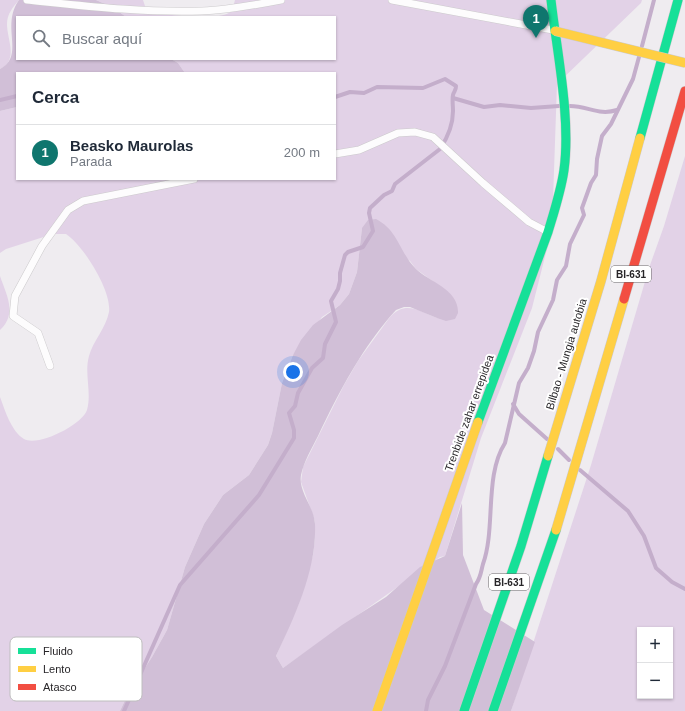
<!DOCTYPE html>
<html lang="es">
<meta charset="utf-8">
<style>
:root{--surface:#fff;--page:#f2f2f3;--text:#1f2937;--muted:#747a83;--line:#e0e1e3;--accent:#0f766e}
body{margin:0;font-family:Arial,sans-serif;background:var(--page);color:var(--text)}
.controls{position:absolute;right:12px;bottom:12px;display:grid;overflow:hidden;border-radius:0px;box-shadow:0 1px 3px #0004}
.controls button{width:36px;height:36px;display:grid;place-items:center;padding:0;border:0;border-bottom:1px solid var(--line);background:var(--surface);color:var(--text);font:20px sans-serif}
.you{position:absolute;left:293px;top:372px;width:14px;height:14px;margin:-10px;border:3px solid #fff;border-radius:50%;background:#1a73e8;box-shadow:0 0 0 6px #1a73e833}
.badge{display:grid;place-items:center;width:26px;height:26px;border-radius:50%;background:var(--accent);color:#fff;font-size:13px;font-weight:700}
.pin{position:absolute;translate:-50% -33px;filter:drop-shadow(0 1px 2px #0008)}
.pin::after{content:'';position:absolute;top:21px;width:14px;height:12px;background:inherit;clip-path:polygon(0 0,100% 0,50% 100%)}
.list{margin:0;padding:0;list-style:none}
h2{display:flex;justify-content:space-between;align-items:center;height:52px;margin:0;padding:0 16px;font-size:17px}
h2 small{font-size:13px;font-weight:400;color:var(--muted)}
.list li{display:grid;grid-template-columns:26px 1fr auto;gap:12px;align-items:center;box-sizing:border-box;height:56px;padding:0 16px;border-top:1px solid var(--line)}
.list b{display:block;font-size:15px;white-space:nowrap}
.list p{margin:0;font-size:13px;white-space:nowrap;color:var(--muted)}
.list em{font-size:13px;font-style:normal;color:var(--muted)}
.icon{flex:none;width:22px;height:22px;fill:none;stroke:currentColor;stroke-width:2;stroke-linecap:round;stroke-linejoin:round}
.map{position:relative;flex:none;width:685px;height:711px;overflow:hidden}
.search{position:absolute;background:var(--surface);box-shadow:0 1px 3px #0004;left:16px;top:16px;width:320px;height:44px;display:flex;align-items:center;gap:10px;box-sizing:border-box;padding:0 14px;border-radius:0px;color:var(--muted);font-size:15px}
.panel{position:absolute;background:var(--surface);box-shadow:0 1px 3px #0004;left:16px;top:72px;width:320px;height:108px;border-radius:0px}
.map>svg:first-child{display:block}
.green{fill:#e2d2e7;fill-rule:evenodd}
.forest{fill:#d1bfd7}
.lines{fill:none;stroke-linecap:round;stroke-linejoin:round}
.stream{stroke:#c4aecb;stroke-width:4}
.lane-casing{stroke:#cccacc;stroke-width:8}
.fast-casing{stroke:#cccacc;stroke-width:10}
.slow-casing{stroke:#cccacc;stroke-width:10}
.jam-casing{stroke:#cccacc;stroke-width:10}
.lane{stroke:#fdfcfd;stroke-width:7}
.fast{stroke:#16e098;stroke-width:9}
.slow{stroke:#ffcf43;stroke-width:9}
.jam{stroke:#f24e42;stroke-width:9}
.slow-bridge-casing{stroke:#cccacc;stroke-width:10;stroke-linecap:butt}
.slow-bridge{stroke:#ffcf43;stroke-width:9}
.labels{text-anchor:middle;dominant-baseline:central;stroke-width:4;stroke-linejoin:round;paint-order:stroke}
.shield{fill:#fff;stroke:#686668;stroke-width:1}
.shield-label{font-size:10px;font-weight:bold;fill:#272528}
.street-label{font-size:11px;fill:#272528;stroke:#fff}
.key{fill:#fff;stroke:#bebebe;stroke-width:1}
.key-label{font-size:11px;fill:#272528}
</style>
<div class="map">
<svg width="685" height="711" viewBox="0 0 685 711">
<rect width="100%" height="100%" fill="#efecf0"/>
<g class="green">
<path d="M0,0h19c-6,7 -12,14 -12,24 0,16 12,36 -7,45z"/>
<path d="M96,0h47l4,12c19,2 70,11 85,-1l3,-11h407l-1,3 -84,81 -5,145 -20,79 -51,130 -36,118 -5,1 -157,111 -7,-12 23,-53 14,-48 2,-17v-17l-14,-39 2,-15 41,-82 14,-24 32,-44c16,-17 29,-6 47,1l12,-25 -33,-24 -6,-8 -48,-33 -5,44 -8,22 -9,11 -18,12 -29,38 -11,28 -10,50 -4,12 -19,30 -26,20 -19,29 -19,43 -18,63 -15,27 -24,37 -8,17h-120v-314c5,13 11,34 24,42 14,8 58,-14 63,-29 5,-18 -3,-36 2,-54 4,-15 17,-28 20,-44 3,-21 -26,-67 -43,-78h-13l-47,15 -6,4v-142l17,-4v72h318v-106h-150l-7,-10 -7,-4h164v-42h-209l-12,-9z"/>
<path d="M685,156v555h-174l80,-246 58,-197 15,-42zM640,630h30v66h-30z"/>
<path d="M0,276c6,18 18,38 0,54z"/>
</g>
<g class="forest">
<path d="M19,0h77l18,8 12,9h-109v42h154l7,4 7,10h-168v34l-17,4v-42c26,-13 0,-43 19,-69z"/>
<path d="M376,219c23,12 23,33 40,50 13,13 43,20 42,44l-3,6 -9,2 -9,-3 -27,-11h-6l-8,3c-33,36 -57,82 -78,126 -6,12 -14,25 -17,39 -3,17 13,31 14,49 2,45 -20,92 -39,132l7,12 59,-43 44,-28 34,-30 25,-11 17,-53 1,52 21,55 51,32 -24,69h-391l8,-17 24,-37 15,-27 18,-63 19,-43 19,-29 26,-20 19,-30 4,-12 10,-50 11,-28 8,-15 12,-15 27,-20 9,-11 8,-22 5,-44 6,-8z"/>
</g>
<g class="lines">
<g class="stream">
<path d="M642,46l12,-46"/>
<path d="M453,98l31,9 16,-2 31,3 28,-2"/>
<path d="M0,100l17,-4"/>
<path d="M570,106c18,0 29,10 47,4"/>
<path d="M513,404l6,10 28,25"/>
<path d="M558,449l11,11"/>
<path d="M580,470l48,41 16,25 12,32 16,14 13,7"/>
<path d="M124,711l56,-126 79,-90 35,-57v-8l-5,-17 6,-7 3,-13 14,-25 11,-10 2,-14 11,-22 -5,-21 7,-12 2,-8v-8l5,-18 3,-3 15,-5 10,-16 -4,-18 1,-5 14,-13 8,-4 3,-7 45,-35c8,-12 13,-23 13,-38 0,-5 -1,-12 0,-16 1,-4 3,-4 3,-9l-11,-7 -22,9 -46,-1 -13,6 -14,-1 -15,5"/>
<path d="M426,711l2,-11 17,-34 31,-82c5,-7 5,-13 7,-20 13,-36 1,-88 22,-121l14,-60 9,-15 6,-17 4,-19 15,-32 4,-20 9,-14 4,-22 14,-29 -2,-7 9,-25 5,-8 1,-16 5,-23 9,-12 22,-45 6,-22"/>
</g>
<defs>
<g id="lane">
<path d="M27,0c58,6 117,13 175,11 26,-1 53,-6 79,-11"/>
<path d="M392,0l161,30"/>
<path d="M335,154l24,-4 39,-17 17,-1 18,5 50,46 46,39 17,9"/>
<path d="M50,366l-12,-33 -25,-17 2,-20 27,-50 26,-36 15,-9 111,-22"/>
</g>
<g id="fast">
<path d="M640,138l38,-138"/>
<path d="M478,422l70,-190c6,-20 13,-41 16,-62 7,-52 -7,-117 -13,-170"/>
<path d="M464,711l57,-165 27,-90"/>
<path d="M493,711l63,-181"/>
</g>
<g id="slow">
<path d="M548,456l53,-175 39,-143"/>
<path d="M556,530l68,-231"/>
<path d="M377,711l101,-289"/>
</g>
<path id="jam" d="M624,299l61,-208"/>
</defs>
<use href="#lane" class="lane-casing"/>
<use href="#fast" class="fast-casing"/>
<use href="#slow" class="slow-casing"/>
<use href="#jam" class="jam-casing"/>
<use href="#lane" class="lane"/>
<use href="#fast" class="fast"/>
<use href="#slow" class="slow"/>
<use href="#jam" class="jam"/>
<defs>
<path id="slow-bridge" d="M555,31l130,32"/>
</defs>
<use href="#slow-bridge" class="slow-bridge-casing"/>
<use href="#slow-bridge" class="slow-bridge"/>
</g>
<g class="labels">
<g class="shield">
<rect x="611" y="266" width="40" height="16" rx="3"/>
<rect x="489" y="574" width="40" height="16" rx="3"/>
</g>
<g class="shield-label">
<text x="631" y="274">BI-631</text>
<text x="509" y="582">BI-631</text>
</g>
<g class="street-label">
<text transform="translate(566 354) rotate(-73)">Bilbao - Mungia autobia</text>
<text transform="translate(469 413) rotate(-70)">Trenbide zahar errepidea</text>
</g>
</g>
<rect x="10" y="637" width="132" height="64" rx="6" class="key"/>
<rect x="18" y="648" width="18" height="6" fill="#16e098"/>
<rect x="18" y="666" width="18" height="6" fill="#ffcf43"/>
<rect x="18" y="684" width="18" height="6" fill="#f24e42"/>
<g class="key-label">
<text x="43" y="655">Fluido</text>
<text x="43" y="673">Lento</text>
<text x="43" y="691">Atasco</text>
</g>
</svg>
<div class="controls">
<button>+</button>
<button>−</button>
</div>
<div class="you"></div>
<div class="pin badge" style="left:536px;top:38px">1</div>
<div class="search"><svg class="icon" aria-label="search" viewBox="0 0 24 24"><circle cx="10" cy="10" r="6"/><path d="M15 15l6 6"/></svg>Buscar aquí</div>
<section class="panel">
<h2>Cerca<small></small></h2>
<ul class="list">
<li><span class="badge">1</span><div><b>Beasko Maurolas</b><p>Parada</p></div><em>200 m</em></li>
</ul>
</section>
</div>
